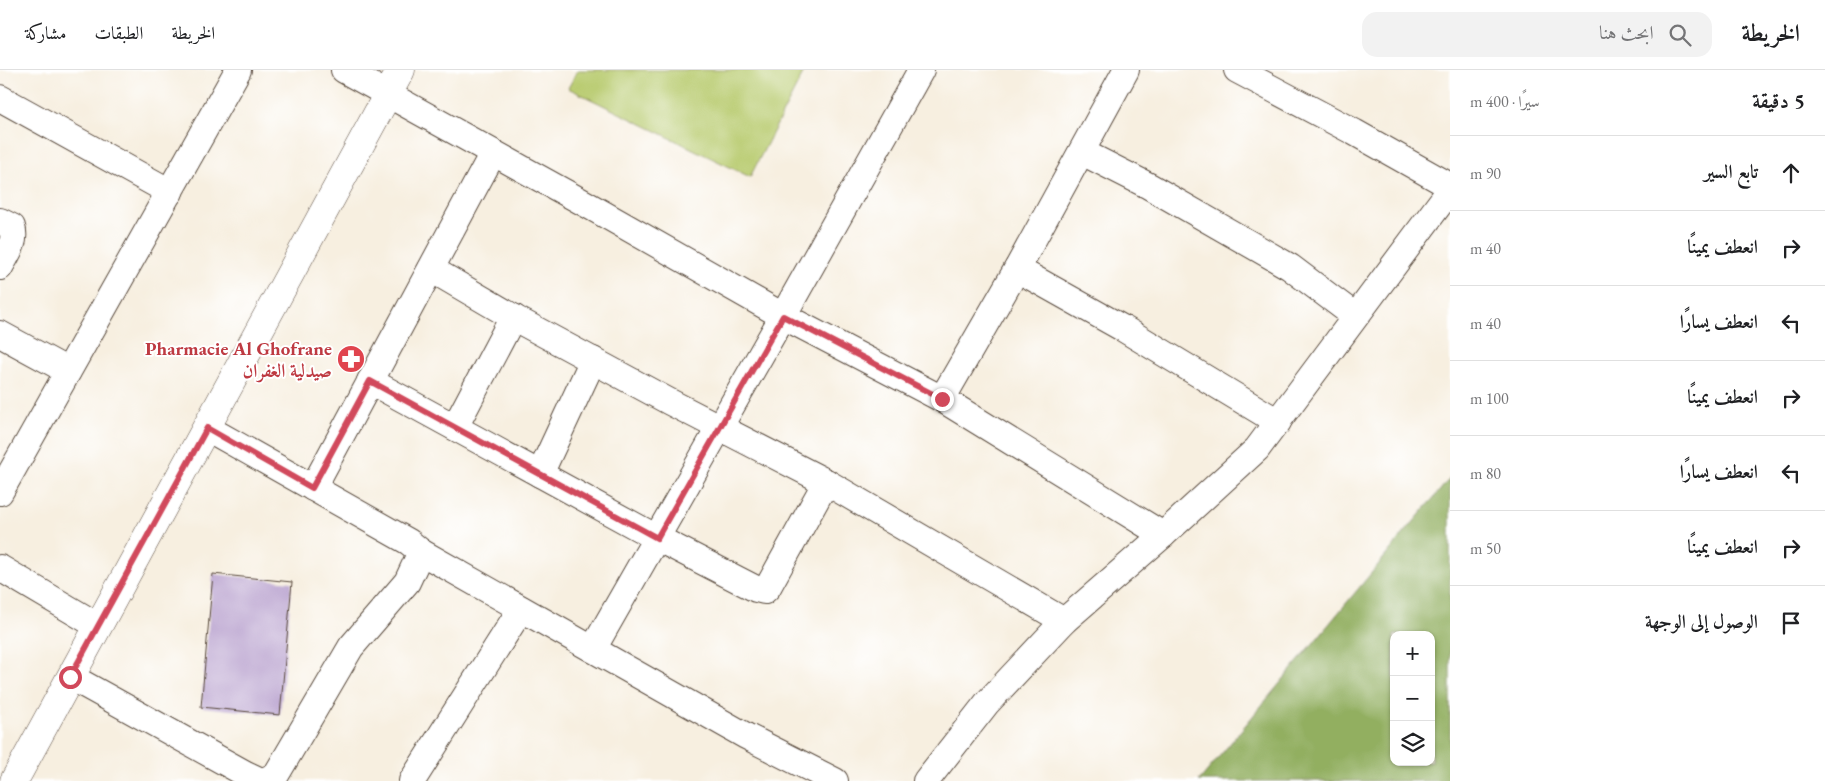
<!DOCTYPE html>
<html lang="ar">
<meta charset="utf-8">
<style>
:root{--surface:#fff;--page:#f2f2f2;--text:#202124;--muted:#757577;--line:#e0e0e0}
body{margin:0;font-family:"EB Garamond",Amiri,serif;background:var(--page);color:var(--text);direction:rtl}
.controls{position:absolute;right:15px;bottom:15px;display:grid;overflow:hidden;border-radius:10px;box-shadow:0 1px 4px #0004}
.controls button{width:45px;height:45px;display:grid;place-items:center;padding:0;border:0;border-bottom:1px solid var(--line);background:var(--surface);color:var(--text);font:25px sans-serif}
.stop{position:absolute;width:15px;height:15px;margin:-11px;border:4px solid #d1495b;border-radius:50%;background:#fff}
.stop.end{background:#d1495b;border-color:#fff;box-shadow:0 1px 5px #0008}
.list{margin:0;padding:0;list-style:none}
h2{display:flex;justify-content:space-between;align-items:center;height:65px;margin:0;padding:0 20px;font-size:21px}
h2 small{font-size:16px;font-weight:400;color:var(--muted)}
.list li{display:grid;grid-template-columns:32px 1fr auto;gap:15px;align-items:center;box-sizing:border-box;height:75px;padding:0 20px;border-top:1px solid var(--line)}
.list b{display:block;font-size:19px;white-space:nowrap}
.list em{font-size:16px;font-style:normal;color:var(--muted)}
.icon{flex:none;width:28px;height:28px;fill:none;stroke:currentColor;stroke-width:2;stroke-linecap:round;stroke-linejoin:round}
.map{position:relative;flex:none;width:1450px;height:711px;overflow:hidden;direction:ltr}
header{display:flex;align-items:center;gap:30px;box-sizing:border-box;height:70px;padding:0 25px;background:var(--surface);border-bottom:1px solid var(--line)}
header strong{font-size:24px}
nav{display:flex;gap:28px;margin-inline-start:auto;font-size:18px}
.search{width:350px;height:45px;background:var(--page);display:flex;align-items:center;gap:12px;box-sizing:border-box;padding:0 18px;border-radius:15px;color:var(--muted);font-size:19px}
main{display:flex}
aside{flex:1;background:var(--surface)}
.map>svg:first-child{display:block}
.green{fill:#b8cb6e;stroke:#7a7a46}
.forest{fill:#92af61;stroke:#666c40;fill-rule:evenodd}
.building{fill:#bfaad3}
.lines{fill:none;stroke-linecap:round;stroke-linejoin:round}
.minor-casing{stroke:#57483b;stroke-width:28}
.tertiary-casing{stroke:#57483b;stroke-width:29}
.minor{stroke:#fff;stroke-width:26}
.tertiary{stroke:#fff;stroke-width:28}
.route{stroke:#d1495b;stroke-width:6}
.labels{text-anchor:middle;dominant-baseline:central;stroke-width:4;stroke-linejoin:round;paint-order:stroke}
.health-label{font-size:19px;font-weight:bold;fill:#be3a42;stroke:#fff;text-anchor:end}
</style>
<header>
<strong>الخريطة</strong>
<div class="search"><svg class="icon" aria-label="search" viewBox="0 0 24 24"><circle cx="10" cy="10" r="6"/><path d="M15 15l6 6"/></svg>ابحث هنا</div>
<nav><a>الخريطة</a><a>الطبقات</a><a>مشاركة</a></nav>
</header>
<main>
<aside>
<h2>5 دقيقة<small>سيرًا · 400 m</small></h2>
<ul class="list">
<li><svg class="icon" aria-label="ahead" viewBox="0 0 24 24"><path d="M12 20V5M6 11l6-6 6 6"/></svg><div><b>تابع السير</b></div><em>90 m</em></li>
<li><svg class="icon" aria-label="right" viewBox="0 0 24 24"><path d="M7 20v-9h11M14 6l5 5-5 5"/></svg><div><b>انعطف يمينًا</b></div><em>40 m</em></li>
<li><svg class="icon" aria-label="left" viewBox="0 0 24 24"><path d="M17 20v-9H6M10 6l-5 5 5 5"/></svg><div><b>انعطف يسارًا</b></div><em>40 m</em></li>
<li><svg class="icon" aria-label="right" viewBox="0 0 24 24"><path d="M7 20v-9h11M14 6l5 5-5 5"/></svg><div><b>انعطف يمينًا</b></div><em>100 m</em></li>
<li><svg class="icon" aria-label="left" viewBox="0 0 24 24"><path d="M17 20v-9H6M10 6l-5 5 5 5"/></svg><div><b>انعطف يسارًا</b></div><em>80 m</em></li>
<li><svg class="icon" aria-label="right" viewBox="0 0 24 24"><path d="M7 20v-9h11M14 6l5 5-5 5"/></svg><div><b>انعطف يمينًا</b></div><em>50 m</em></li>
<li><svg class="icon" aria-label="arrive" viewBox="0 0 24 24"><path d="M6 21V4h12l-3 4 3 4H6"/></svg><div><b>الوصول إلى الوجهة</b></div></li>
</ul>
</aside>
<div class="map">
<svg width="1450" height="711" viewBox="0 0 1450 711">
<rect width="100%" height="100%" fill="#fff"/>
<filter id="ink" filterUnits="userSpaceOnUse"><feTurbulence type="fractalNoise" baseFrequency=".02" numOctaves="2"/><feDisplacementMap in="SourceGraphic" scale="10" xChannelSelector="R" yChannelSelector="G"/><feConvolveMatrix kernelMatrix="1 2 1 2 8 2 1 2 1" color-interpolation-filters="sRGB"/></filter>
<filter id="wash" filterUnits="userSpaceOnUse"><feTurbulence type="fractalNoise" baseFrequency=".0096" numOctaves="4" result="noise"/><feDisplacementMap in="SourceGraphic" scale="20" xChannelSelector="R" yChannelSelector="G"/><feGaussianBlur stdDeviation="1.12" result="paint"/><feColorMatrix in="noise" values="0 0 0 0 0 0 0 0 0 0 0 0 0 0 0 0 0 1.4 0 .05"/><feComposite in="paint" operator="in"/></filter>
<g filter="url(#wash)">
<rect width="100%" height="100%" fill="#f7efe0"/>
<path class="green" d="M578,0h227l-55,107 -182,-89z"/>
<path class="forest" d="M1450,408v303h-251zM1394,565h37v127h-37z"/>
<g id="blocks">
<path class="building" d="M213,504l79,8 -12,133 -79,-8z"/>
</g>
</g>
<g filter="url(#ink)">
<use href="#blocks" fill-opacity="0" stroke="#57483b" stroke-width="1"/>
<g class="lines">
<defs>
<g id="minor">
<path d="M344,0l242,134 197,112 159,83 221,136"/>
<path d="M1237,0l117,62 96,54"/>
<path d="M0,28l170,94"/>
<path d="M1082,82l67,34 141,81 65,49"/>
<path d="M0,151l12,6c5,15 -5,27 -12,40"/>
<path d="M431,199l87,51 152,82 156,80 238,139"/>
<path d="M1017,199l107,60 154,93"/>
<path d="M0,264l68,37"/>
<path d="M370,311l287,157 99,51 8,2 4,-4 58,-105"/>
<path d="M942,329l75,-130 109,-199"/>
<path d="M455,357l58,-110"/>
<path d="M207,358l202,114 12,10 325,184 89,45"/>
<path d="M540,404l53,-114"/>
<path d="M313,418l180,-335"/>
<path d="M0,422l238,-422"/>
<path d="M0,498l98,58"/>
<path d="M593,579l190,-333 138,-246"/>
<path d="M71,607l175,97 15,7"/>
<path d="M264,711l12,-6 75,-128 56,-65 14,-30"/>
<path d="M412,711l109,-172"/>
<path d="M926,711l61,-78 77,-82 99,-86 94,-86 193,-259"/>
</g>
<path id="tertiary" d="M14,711l387,-711"/>
</defs>
<use href="#minor" class="minor-casing"/>
<use href="#tertiary" class="tertiary-casing"/>
<use href="#minor" class="minor"/>
<use href="#tertiary" class="tertiary"/>
</g>
</g>
<g class="lines" filter="url(#ink)">
<path class="route" d="M70,607l137,-249 105,60 58,-107 287,157 126,-222 159,83"/>
</g>
<defs>
<symbol id="pharmacy-disc" viewBox="-11 -11 22 22"><circle r="9.5" fill="#e0444e" stroke="#fff"/><path d="M-2-6h4v4h4v4h-4v4h-4v-4h-4v-4h4Z" fill="#fff"/></symbol>
</defs>
<g fill-rule="evenodd">
<use href="#pharmacy-disc" x="335" y="273" width="32" height="32"/>
</g>
<g class="labels">
<g class="health-label">
<text x="332" y="278">Pharmacie Al Ghofrane<tspan x="332" dy="22">صيدلية الغفران</tspan></text>
</g>
</g>
</svg>
<div class="controls">
<button>+</button>
<button>−</button>
<button><svg class="icon" aria-label="layers" viewBox="0 0 24 24"><path d="M12 4l9 5-9 5-9-5zM3 14l9 5 9-5"/></svg></button>
</div>
<div class="stop" style="left:70px;top:607px"></div>
<div class="stop end" style="left:942px;top:329px"></div>
</div>
</main>
